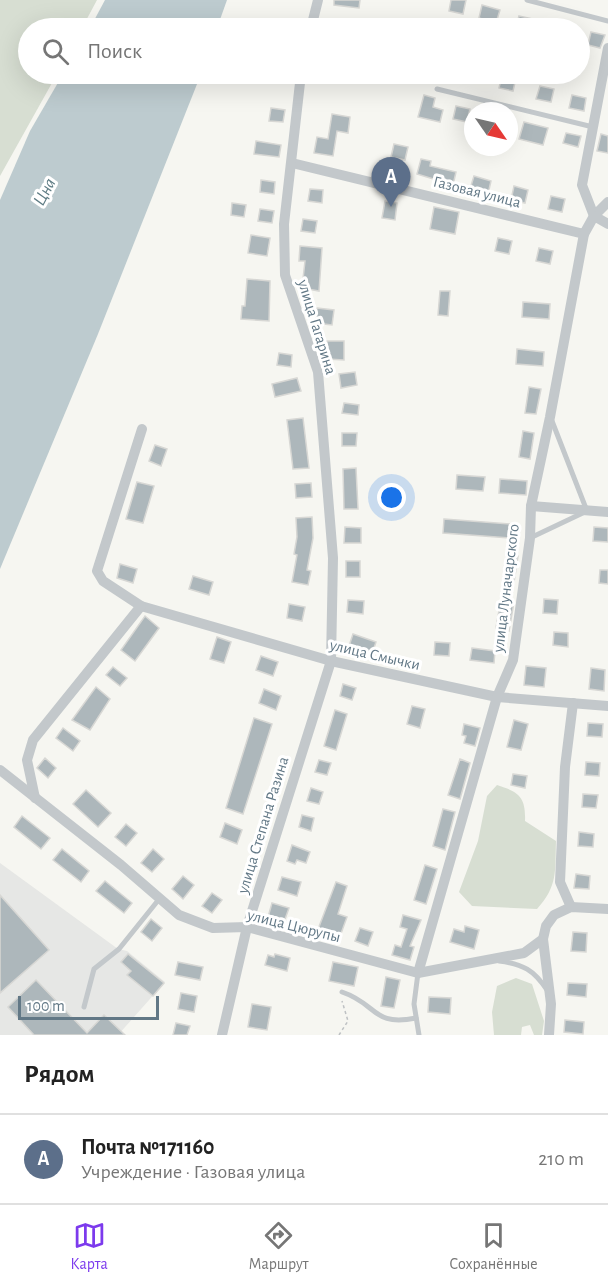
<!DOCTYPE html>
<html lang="ru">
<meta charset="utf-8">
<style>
:root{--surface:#fff;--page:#f2f2f2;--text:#222;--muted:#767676;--line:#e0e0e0;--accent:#7c3aed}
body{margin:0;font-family:"Alegreya Sans",sans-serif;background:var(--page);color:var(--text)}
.compass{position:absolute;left:464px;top:102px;width:54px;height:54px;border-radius:50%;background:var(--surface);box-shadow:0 6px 24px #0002;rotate:124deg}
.scale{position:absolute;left:18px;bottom:15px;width:141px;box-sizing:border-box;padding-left:6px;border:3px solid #627886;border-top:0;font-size:16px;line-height:21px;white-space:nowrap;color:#627886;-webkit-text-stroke:4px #fff;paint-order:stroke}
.you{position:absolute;left:392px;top:498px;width:21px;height:21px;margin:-15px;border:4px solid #fff;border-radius:50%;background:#1a73e8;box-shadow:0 0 0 9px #1a73e833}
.badge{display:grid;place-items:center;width:39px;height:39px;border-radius:50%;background:var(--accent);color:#fff;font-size:20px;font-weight:700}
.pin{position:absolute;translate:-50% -50px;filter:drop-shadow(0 2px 3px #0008)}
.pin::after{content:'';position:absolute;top:32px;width:21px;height:18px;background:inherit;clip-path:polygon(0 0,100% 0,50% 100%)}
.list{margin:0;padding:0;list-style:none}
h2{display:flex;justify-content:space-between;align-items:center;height:78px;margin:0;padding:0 24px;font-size:26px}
h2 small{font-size:20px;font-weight:400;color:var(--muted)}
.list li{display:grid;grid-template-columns:39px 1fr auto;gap:18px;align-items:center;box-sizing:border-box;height:90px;padding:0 24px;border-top:2px solid var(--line)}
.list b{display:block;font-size:22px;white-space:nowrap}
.list p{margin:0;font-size:20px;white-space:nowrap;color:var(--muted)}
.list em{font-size:20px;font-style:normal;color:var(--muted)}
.icon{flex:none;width:33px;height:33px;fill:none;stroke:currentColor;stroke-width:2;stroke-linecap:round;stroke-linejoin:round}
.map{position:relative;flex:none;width:608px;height:1035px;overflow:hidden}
.search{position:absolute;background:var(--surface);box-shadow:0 6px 24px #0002;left:18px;right:18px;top:18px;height:66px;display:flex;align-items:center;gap:15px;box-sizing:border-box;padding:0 21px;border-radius:33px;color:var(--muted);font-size:22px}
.sheet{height:168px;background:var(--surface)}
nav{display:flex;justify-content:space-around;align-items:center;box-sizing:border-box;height:84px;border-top:2px solid var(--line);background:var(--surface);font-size:16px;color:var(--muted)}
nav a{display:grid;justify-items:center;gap:3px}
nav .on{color:var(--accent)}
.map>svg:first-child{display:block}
.built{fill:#e6e7e5}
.green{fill:#d7ded2}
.water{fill:#bdcbcf}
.building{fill:#adb7bb;stroke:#d7d7d4;stroke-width:1.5}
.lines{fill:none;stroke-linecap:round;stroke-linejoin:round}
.path{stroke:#bec1c3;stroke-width:1.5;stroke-dasharray:3 3;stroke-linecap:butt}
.service{stroke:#c3c8cb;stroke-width:5}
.minor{stroke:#c3c8cb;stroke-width:10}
.labels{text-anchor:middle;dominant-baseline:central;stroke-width:6;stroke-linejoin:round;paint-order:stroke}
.street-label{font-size:16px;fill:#627886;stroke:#fff}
.water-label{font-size:18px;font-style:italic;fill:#5d7b83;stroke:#fff}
</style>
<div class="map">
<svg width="608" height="1035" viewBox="0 0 608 1035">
<rect width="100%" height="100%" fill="#f6f6f1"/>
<path class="built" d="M0,863l118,86 9,2 38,31 -47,53h-118z"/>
<g class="green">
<path d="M0,0h97l-15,28h-54v46h29l-57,102z"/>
<path d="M497,785c22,7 29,12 28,36l31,20c-1,30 2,45 -19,68l-65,-3 -13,-14 19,-51 9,-45z"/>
<path d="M516,978l16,6 12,37 -2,14h-8l-4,-10 -8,2 -1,8h-27l-2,-23 5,-26z"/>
</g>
<g class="water">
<path d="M105,0h122l-10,28h-127z"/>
<path d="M63,74h138l-103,260 -98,235v-369l30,-69z"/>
</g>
<g class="building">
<path d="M334,0h26l-1,8 -25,-3z"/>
<path d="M451,0h15l-3,14 -14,-3z"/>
<path d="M482,5l18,5 -4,13 -17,-5z"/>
<path d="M519,16l14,3 -2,9h-15z"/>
<path d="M341,20l28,4v4h-29z"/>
<path d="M591,32l14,3 -5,13 -12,-3z"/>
<path d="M453,74h25l-2,8 -23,-6z"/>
<path d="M502,75l14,3 -3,13 -14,-3z"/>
<path d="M540,86l14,3 -3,13 -15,-3z"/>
<path d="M424,95l11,3 -2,9 10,3 -3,12 -22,-5z"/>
<path d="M572,95l14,3 -2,13 -15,-3z"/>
<path d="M456,106l14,3 -3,13 -14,-3z"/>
<path d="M271,108l14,2 -2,12 -14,-1z"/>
<path d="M332,114l18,3 -2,16 -11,-2 -4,25 -19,-3 3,-16 11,2z"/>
<path d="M524,122l24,6 -5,17 -24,-6z"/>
<path d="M566,133l15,3 -3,11 -15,-4z"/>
<path d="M601,134l7,2v17l-11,-2z"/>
<path d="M256,141l25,4 -2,12 -25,-3z"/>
<path d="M394,144l14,3 -3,13 -14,-3z"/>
<path d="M421,159l10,2 -1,5 26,6 -3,13 -36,-11z"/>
<path d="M474,176l17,5 -3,13 -18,-5z"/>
<path d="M261,180l14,2 -1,12 -14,-2z"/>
<path d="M514,186l14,4 -3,13 -14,-3z"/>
<path d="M310,189l13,1 -1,13 -14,-2z"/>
<path d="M551,196l14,3 -3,13 -14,-3z"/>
<path d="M385,201l12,2 -2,17 -13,-2z"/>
<path d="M232,203l14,2 -2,12 -13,-2z"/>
<path d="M434,207l25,5 -4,22 -25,-5z"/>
<path d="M260,209l14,2 -2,12 -14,-2z"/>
<path d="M303,219l14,2 -2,12 -14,-2z"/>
<path d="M251,235l19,3 -3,18 -19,-3z"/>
<path d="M498,238l14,3 -3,13 -14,-3z"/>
<path d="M300,246l22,2 -3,43 -17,-3 3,-27h-6z"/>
<path d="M539,248l14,3 -3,13 -14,-3z"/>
<path d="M247,279l23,2 -1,40 -28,-2 1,-13h3z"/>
<path d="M440,291h10l-2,25 -10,-1z"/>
<path d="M523,302l27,2 -1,15 -27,-2z"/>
<path d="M317,308l17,2 -2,15 -17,-2z"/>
<path d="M327,341h17v19l-17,-1z"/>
<path d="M517,349l27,3 -1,14 -27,-2z"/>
<path d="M279,353l13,2 -1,12 -14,-2z"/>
<path d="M355,372l2,13 -16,3 -2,-14z"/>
<path d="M297,378l4,13 -26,6 -3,-13z"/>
<path d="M529,387l12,2 -5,25 -11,-1z"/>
<path d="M344,403l15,2 -1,10 -16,-2z"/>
<path d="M303,418l6,50 -16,1 -6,-49z"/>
<path d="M523,431l11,2 -4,26 -11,-2z"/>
<path d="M342,433h15l-1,13h-14z"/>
<path d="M155,445l12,4 -6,17 -12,-5z"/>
<path d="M356,468l2,41h-14l-1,-40z"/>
<path d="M457,475l28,2 -2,14 -27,-2z"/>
<path d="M500,479l27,2 -1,14 -27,-2z"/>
<path d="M137,482l17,4 -11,37 -17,-4z"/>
<path d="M311,483l1,14 -16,1 -1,-14z"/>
<path d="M312,517l1,21 -6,32 4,1 -3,14 -16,-3 5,-27 -3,-1 3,-17 -1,-19z"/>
<path d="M444,519l67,5 -1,14 -67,-5z"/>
<path d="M345,527l16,1v15h-17z"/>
<path d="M594,527l14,1v14l-15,-1z"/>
<path d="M507,554l11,2 -4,26 -11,-2z"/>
<rect x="346" y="561" width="14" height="16"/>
<path d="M120,564l17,5 -4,14 -16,-5z"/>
<path d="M600,570h8v14l-9,-1z"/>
<path d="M193,576l20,6 -4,13 -20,-6z"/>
<path d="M501,599l13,3 -5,29 -13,-3z"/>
<path d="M544,599l14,1 -1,14 -14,-1z"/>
<path d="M348,600l16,1 -1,13 -16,-2z"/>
<path d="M289,604l16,3 -3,14 -15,-3z"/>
<path d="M145,616l14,12 -24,33 -14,-11z"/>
<path d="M554,632l14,1v14l-15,-2z"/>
<path d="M353,634l23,8 -5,15 -23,-8z"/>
<path d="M217,637l14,5 -7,21 -14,-4z"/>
<path d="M435,642l15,1 -1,13 -15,-1z"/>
<path d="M472,648l23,3 -1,12 -24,-3z"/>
<path d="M261,656l17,6 -5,14 -17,-6z"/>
<path d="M526,666l20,2 -2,19 -20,-2z"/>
<path d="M113,667l14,11 -7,8 -14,-11z"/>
<path d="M591,668l14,2 -1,21 -15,-2z"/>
<path d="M343,684l13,4 -4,12 -12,-4z"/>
<path d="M96,687l14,12 -20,31 -18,-10z"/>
<path d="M264,689l17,7 -5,14 -17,-7z"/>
<path d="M412,706l13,3 -5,19 -13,-4z"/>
<path d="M335,710l12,4 -11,36 -12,-4z"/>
<path d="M254,718l18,6 -29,90 -17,-6z"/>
<path d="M514,720l14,4 -7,26 -14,-3z"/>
<path d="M588,723l15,1 -1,13 -15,-1z"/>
<path d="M464,724l16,4 -5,18 -11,-3 2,-7 -4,-1z"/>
<path d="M63,728l17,13 -7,10 -17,-13z"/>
<path d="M45,758l11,10 -8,10 -11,-10z"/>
<path d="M460,759l10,4 -10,36 -12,-4z"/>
<path d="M319,760l12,3 -4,12 -12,-3z"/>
<path d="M586,762l14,1 -1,13 -14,-1z"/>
<path d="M513,774l14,2 -2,12 -14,-3z"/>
<path d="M311,788l12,4 -4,12 -12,-3z"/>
<path d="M86,790l25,23 -13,14 -25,-23z"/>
<path d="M583,794l15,1 -2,13 -14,-1z"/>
<path d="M443,809l12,3 -10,38 -12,-4z"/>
<path d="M302,815l12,3 -3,13 -12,-4z"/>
<path d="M22,816l28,22 -9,11 -27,-22z"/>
<path d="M225,823l17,7 -5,14 -17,-7z"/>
<path d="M126,824l11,9 -11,13 -11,-9z"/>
<path d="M579,832l15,2 -1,13 -15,-1z"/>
<path d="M292,845l18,7 -4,11 -9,-3 -2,4 -8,-3z"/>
<path d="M62,849l27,22 -8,11 -28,-22z"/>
<path d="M153,849l11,10 -12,13 -11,-9z"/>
<path d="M425,865l12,4 -11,35 -12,-4z"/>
<path d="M576,874l14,2 -1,13 -15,-1z"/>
<path d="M183,876l11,9 -11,14 -11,-10z"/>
<path d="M282,877l19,5 -4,14 -19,-6z"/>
<path d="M105,881l27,22 -8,10 -28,-22z"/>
<path d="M336,882l11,4 -9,28 9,3 -8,22 -22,-7z"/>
<path d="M212,893l10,7 -10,13 -10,-7z"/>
<path d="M0,895l49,55 -49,43z"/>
<path d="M272,903l17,5 -5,14 -16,-5z"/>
<path d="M403,915l18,5 -11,26 4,1 -4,13 -18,-5 3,-10 6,2 6,-18 -7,-2z"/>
<path d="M151,919l11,9 -10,13 -11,-9z"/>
<path d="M465,926l14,4 -5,19 -24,-7 4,-13 10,3z"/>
<path d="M360,928l13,4 -5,14 -13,-5z"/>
<path d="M573,932l14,1 -1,19 -15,-1z"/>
<path d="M128,954l36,29 -11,13 -26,-21 4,-4 -10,-9z"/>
<path d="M275,954l15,4 -3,13 -22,-6 3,-10 6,2z"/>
<path d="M178,962l25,5 -3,13 -25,-5z"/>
<path d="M333,962l25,5 -4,19 -25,-5z"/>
<path d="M386,977l14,3 -6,28 -13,-2z"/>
<path d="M36,980l51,53 17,-18 21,20h-91l-26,-28z"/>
<path d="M568,983l19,1 -1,13 -19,-2z"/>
<path d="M181,993l16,3 -3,16 -16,-3z"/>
<path d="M429,997l22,1 -1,16 -22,-2z"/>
<path d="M252,1004l19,3 -4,23 -19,-3z"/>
<path d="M565,1020l19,2 -1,12 -19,-2z"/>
<path d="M176,1023l14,3 -3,9h-14z"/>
</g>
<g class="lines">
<path class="path" d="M339,1035l9,-14 -6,-20"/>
<g class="service">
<path d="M527,0l81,21"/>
<path d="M437,89l156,38"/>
<path d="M530,538l57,-27 -35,-90"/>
<path d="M499,961c24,3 35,9 48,29"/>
<path d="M418,973l-4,31 5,31"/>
<path d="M342,992c36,12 30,35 74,26"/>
<path d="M84,1007l10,-38 25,-20 41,-51"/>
</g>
<g class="minor">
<path d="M311,28l7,-28"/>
<path d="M608,48l-26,137 12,31 14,-14"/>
<path d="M292,163l292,71 10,-18 14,8"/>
<path d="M531,506l77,6"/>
<path d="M141,606l190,55 166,36 111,9"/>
<path d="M0,770l121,95 58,50 34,13 34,-1 171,46 106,-20 19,-14 3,-13 8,-11 17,-8 37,2"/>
<path d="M35,798l-8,-38 6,-20 108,-134 -38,-25 -6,-10 45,-142"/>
<path d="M571,907l-11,-25 5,-115 8,-64"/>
<path d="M543,939l8,65 -2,31"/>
<path d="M418,973l79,-276 16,-37 17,-122 1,-32 19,-89 34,-183"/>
<path d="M222,1035l25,-108 84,-266 2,-103 -15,-186 -33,-97 -1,-51 17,-150"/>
</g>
</g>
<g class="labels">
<g class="street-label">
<text transform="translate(477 192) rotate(14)">Газовая улица</text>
<text transform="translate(317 327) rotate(73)">улица Гагарина</text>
<text transform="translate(506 588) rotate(-83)">улица Луначарского</text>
<text transform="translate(375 655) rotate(13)">улица Смычки</text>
<text transform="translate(263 825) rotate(-73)">улица Степана Разина</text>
<text transform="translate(294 926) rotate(14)">улица Цюрупы</text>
</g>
<g class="water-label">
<text transform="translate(45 192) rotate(-62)">Цна</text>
</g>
</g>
</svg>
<svg class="compass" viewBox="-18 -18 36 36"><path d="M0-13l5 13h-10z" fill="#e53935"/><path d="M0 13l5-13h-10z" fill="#767676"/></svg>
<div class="scale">100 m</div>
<div class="you"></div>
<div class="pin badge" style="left:391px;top:207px;background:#5c6f8a">A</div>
<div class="search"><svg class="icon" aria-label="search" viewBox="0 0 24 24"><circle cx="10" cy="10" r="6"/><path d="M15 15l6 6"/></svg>Поиск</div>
</div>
<section class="sheet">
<h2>Рядом<small></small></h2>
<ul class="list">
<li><span class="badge" style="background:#5c6f8a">A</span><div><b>Почта №171160</b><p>Учреждение · Газовая улица</p></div><em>210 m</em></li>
</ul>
</section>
<nav>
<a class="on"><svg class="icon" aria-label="map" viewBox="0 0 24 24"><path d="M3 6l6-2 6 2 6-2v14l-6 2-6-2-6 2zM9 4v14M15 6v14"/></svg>Карта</a>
<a><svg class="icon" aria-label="directions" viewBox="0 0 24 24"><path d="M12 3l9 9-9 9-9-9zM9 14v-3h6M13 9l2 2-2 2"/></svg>Маршрут</a>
<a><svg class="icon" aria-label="saved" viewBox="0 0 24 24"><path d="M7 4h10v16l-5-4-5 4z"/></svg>Сохранённые</a>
</nav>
